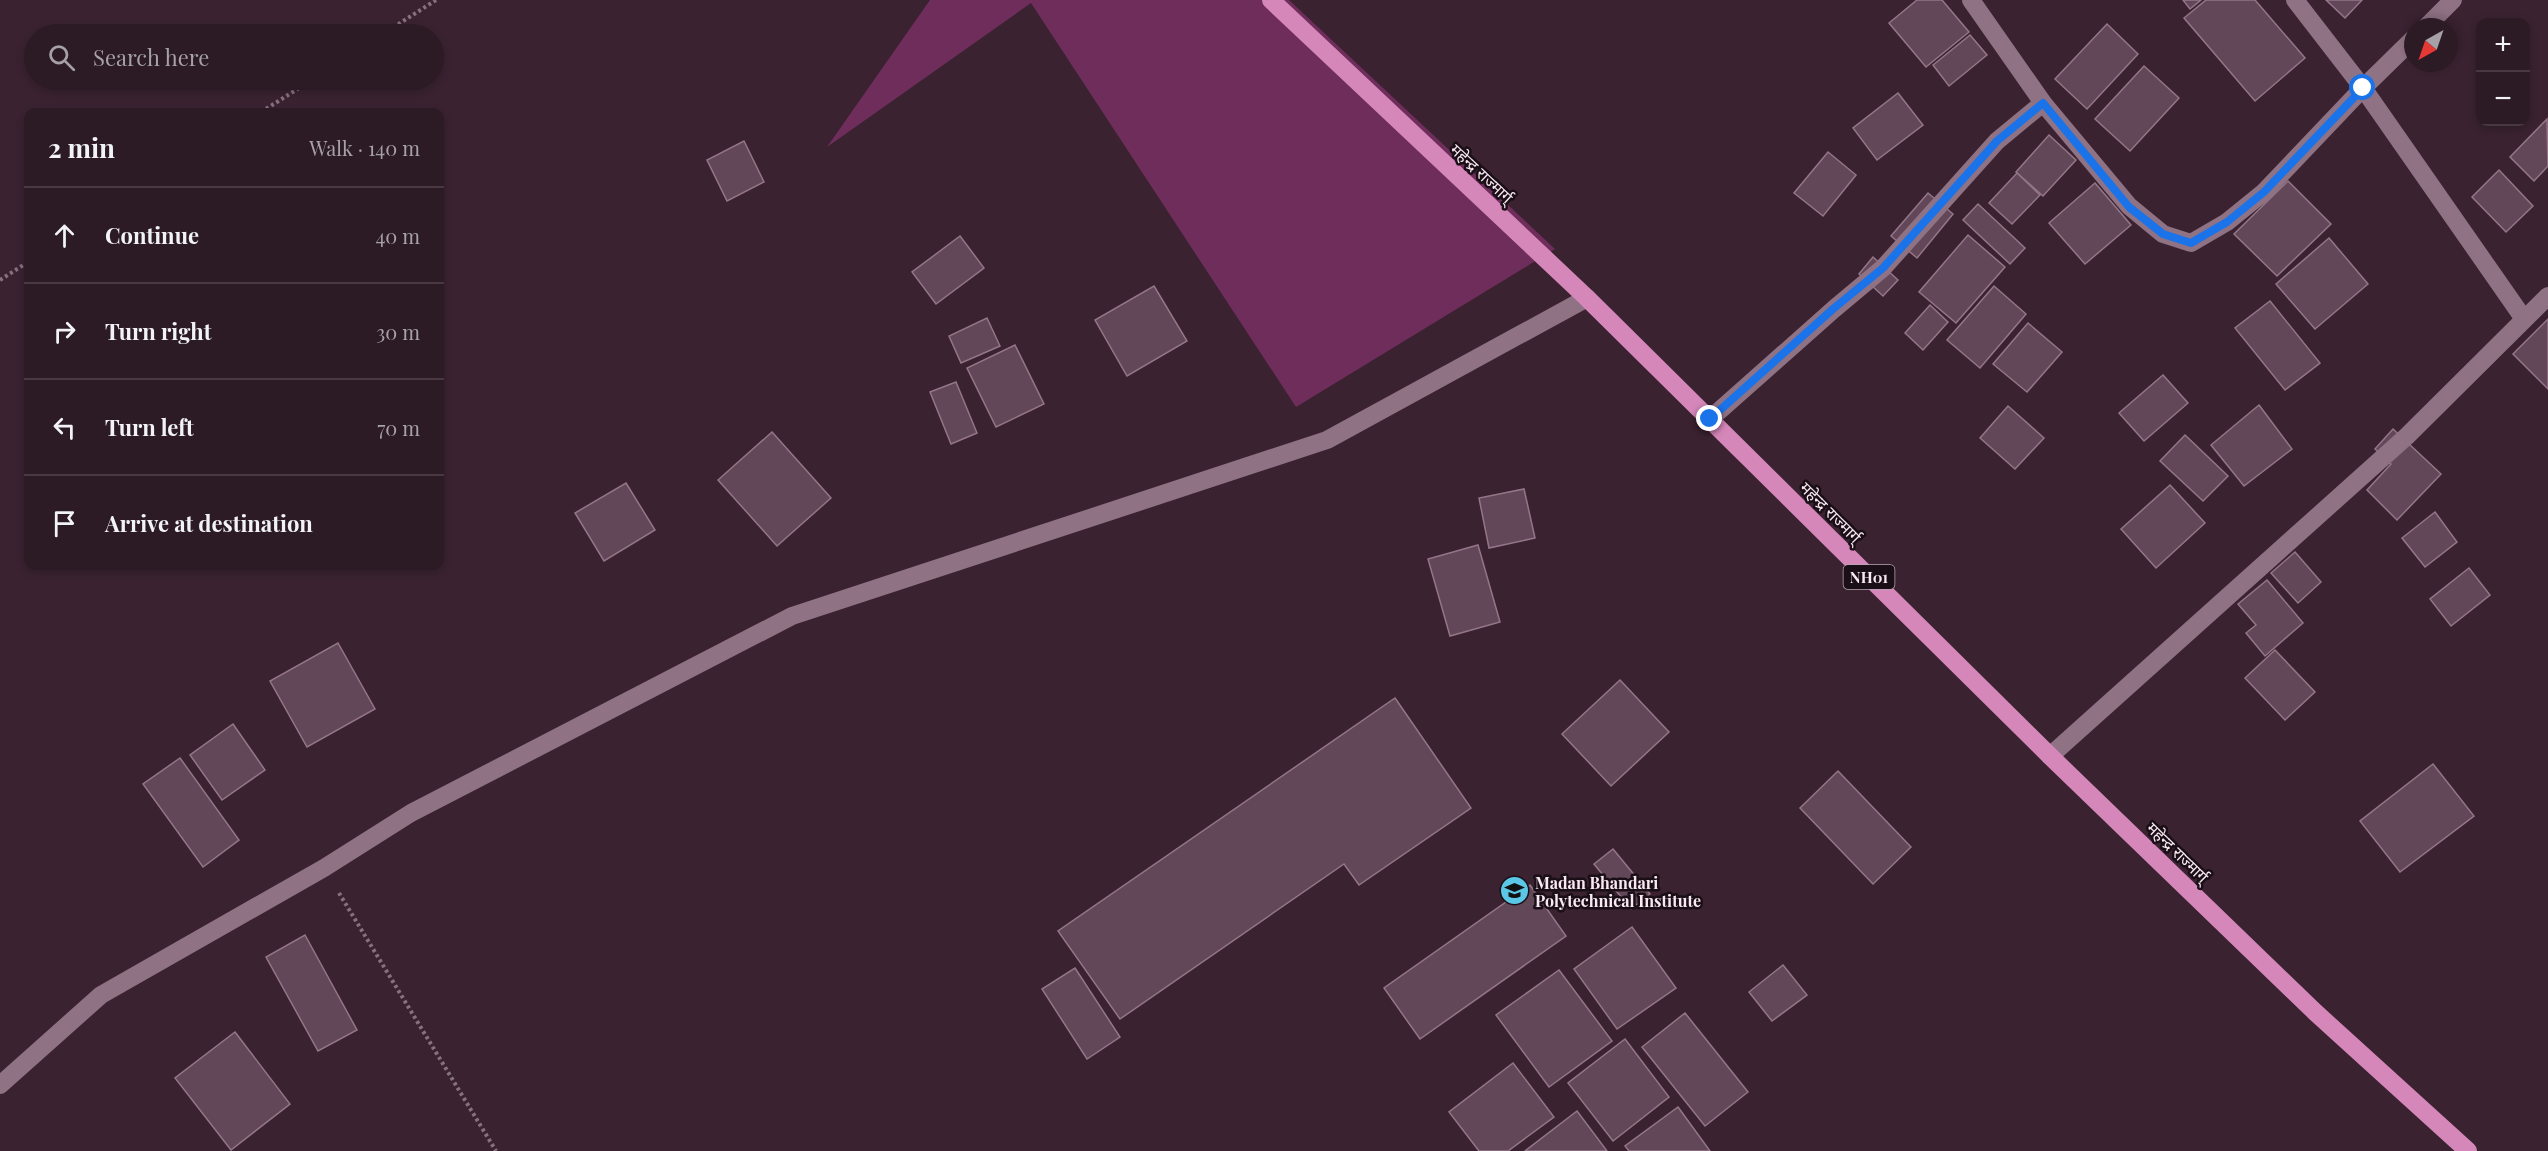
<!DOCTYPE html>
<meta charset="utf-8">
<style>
:root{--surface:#2c1a25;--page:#382732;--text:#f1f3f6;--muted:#a6a1a7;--line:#483842}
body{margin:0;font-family:"Playfair Display","Noto Sans Devanagari",serif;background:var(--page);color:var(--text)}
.controls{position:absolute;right:18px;top:18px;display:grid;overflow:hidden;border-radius:12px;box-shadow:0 3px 9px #0003}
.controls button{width:54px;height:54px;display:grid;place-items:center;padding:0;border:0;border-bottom:2px solid var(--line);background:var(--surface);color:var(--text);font:30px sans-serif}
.compass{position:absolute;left:2404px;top:18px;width:54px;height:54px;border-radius:50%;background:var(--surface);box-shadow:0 3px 9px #0003;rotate:220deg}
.stop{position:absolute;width:18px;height:18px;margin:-14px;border:4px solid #1a73e8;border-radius:50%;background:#fff}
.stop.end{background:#1a73e8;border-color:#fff;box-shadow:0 2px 6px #0008}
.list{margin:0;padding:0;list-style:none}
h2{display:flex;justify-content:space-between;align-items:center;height:78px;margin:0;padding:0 24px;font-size:26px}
h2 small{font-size:20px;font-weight:400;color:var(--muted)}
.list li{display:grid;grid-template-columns:39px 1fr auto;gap:18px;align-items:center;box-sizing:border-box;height:96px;padding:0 24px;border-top:2px solid var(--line)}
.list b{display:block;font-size:22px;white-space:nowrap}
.list em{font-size:20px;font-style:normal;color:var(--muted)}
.icon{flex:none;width:33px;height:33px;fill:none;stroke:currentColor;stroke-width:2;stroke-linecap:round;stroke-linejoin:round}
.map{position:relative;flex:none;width:2548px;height:1151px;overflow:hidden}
.search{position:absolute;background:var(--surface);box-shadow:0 3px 9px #0003;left:24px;top:24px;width:420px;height:66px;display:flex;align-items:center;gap:15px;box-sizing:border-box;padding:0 21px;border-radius:33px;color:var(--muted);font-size:22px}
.panel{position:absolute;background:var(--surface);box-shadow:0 3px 9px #0003;left:24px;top:108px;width:420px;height:462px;border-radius:12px}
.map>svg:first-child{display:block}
.green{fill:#6f2d5b}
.building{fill:#624758;stroke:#947688;stroke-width:1.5}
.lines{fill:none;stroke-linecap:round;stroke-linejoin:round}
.path{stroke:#86717e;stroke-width:4;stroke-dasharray:3 3;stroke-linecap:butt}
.street{stroke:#8f7284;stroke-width:18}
.highway{stroke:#d687ba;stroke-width:18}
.route{stroke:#1a73e8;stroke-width:8}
.labels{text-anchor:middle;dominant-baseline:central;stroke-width:5;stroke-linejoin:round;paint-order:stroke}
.shield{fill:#1a0f16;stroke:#b7a8b1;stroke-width:1.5}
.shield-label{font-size:15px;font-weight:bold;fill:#fae9f3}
.street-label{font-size:16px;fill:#fae9f3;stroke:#1a0f16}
.poi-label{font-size:16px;font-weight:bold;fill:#fae9f3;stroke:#1a0f16;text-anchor:start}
</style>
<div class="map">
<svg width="2548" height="1151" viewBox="0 0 2548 1151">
<rect width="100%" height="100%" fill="#3a2231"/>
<path class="green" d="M930,0h359l266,249 -259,158 -265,-404 -204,144z"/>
<g class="building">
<path d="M1917,0h25l27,32 -43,35 -37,-44z"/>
<path d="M2183,0h18l-11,9z"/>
<path d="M2206,0h49l50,58 -50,43 -71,-83z"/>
<path d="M2326,0h36l-17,18z"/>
<path d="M2107,24l31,30 -51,55 -32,-30z"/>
<path d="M1970,35l17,20 -38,31 -16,-21z"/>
<path d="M2144,66l35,32 -49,53 -35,-32z"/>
<path d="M1898,93l25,32 -46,35 -24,-32z"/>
<path d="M2547,119l1,47 -14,15 -24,-24z"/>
<path d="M2049,135l27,25 -33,36 -27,-24z"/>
<path d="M744,141l20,41 -37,19 -20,-41z"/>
<path d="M1828,152l28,23 -33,41 -29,-23z"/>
<path d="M2499,170l34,36 -27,26 -34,-35z"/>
<path d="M2017,173l23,22 -28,29 -23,-21z"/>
<path d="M2288,181l43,43 -54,52 -43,-42z"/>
<path d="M2095,183l36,42 -46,39 -36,-41z"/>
<path d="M1928,193l25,21 -36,44 -26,-22z"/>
<path d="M1978,204l47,44 -15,16 -47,-44z"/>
<path d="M1968,235l37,32 -49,56 -37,-31z"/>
<path d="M960,236l24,32 -48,36 -24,-32z"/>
<path d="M2329,238l39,46 -53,45 -39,-45z"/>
<path d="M1873,257l25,23 -15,16 -24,-22z"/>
<path d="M1154,286l33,55 -60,35 -32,-56z"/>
<path d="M1994,286l32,28 -46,54 -33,-28z"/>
<path d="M2270,301l50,62 -35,27 -50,-62z"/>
<path d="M1930,305l18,17 -25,28 -18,-17z"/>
<path d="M987,318l13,28 -39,17 -12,-27z"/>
<path d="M2548,319v70l-35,-35z"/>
<path d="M2028,323l34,29 -35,40 -34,-28z"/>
<path d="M1015,345l29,59 -48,23 -29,-59z"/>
<path d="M2163,375l25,28 -44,38 -25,-28z"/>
<path d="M956,382l21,51 -26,11 -21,-52z"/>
<path d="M2259,405l33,44 -48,37 -33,-41z"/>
<path d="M2008,406l36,32 -29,31 -35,-31z"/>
<path d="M2393,429l48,45 -44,46 -30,-30 24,-26 -16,-15z"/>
<path d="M772,432l59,66 -54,48 -59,-66z"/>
<path d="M2185,435l43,41 -25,25 -43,-40z"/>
<path d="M626,483l29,47 -51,31 -29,-48z"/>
<path d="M2170,485l35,38 -49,45 -35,-39z"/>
<path d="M1524,489l11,49 -46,10 -10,-50z"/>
<path d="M2435,512l22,30 -32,25 -23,-29z"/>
<path d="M1478,545l22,77 -50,14 -22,-77z"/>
<path d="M2295,552l26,30 -23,21 -27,-30z"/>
<path d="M2469,568l21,27 -39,31 -21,-27z"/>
<path d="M2267,580l36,43 -38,33 -19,-23 10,-8 -18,-21z"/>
<path d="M338,643l37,66 -68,38 -37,-66z"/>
<path d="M2275,650l40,42 -30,28 -40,-42z"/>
<path d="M1620,680l49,52 -58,54 -49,-52z"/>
<path d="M1395,698l76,110 -112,77 -15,-21 -224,155 -62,-88z"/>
<path d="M233,724l32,46 -43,30 -32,-45z"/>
<path d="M180,758l59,82 -36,27 -60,-83z"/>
<path d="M2433,764l41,52 -74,56 -40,-51z"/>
<path d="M1838,771l73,76 -38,37 -73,-76z"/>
<path d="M1613,849l37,45 -19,15 -37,-45z"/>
<path d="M1530,885l36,51 -146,103 -36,-51z"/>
<path d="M1632,927l44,61 -59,41 -43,-60z"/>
<path d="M305,935l52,95 -39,21 -52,-94z"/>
<path d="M1783,965l24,30 -35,26 -23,-29z"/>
<path d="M1075,968l45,69 -33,22 -45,-70z"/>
<path d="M1559,970l53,71 -63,46 -53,-72z"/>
<path d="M1685,1013l63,79 -43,34 -63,-79z"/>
<path d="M235,1032l55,72 -59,46 -56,-72z"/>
<path d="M1625,1039l44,58 -56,44 -45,-58z"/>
<path d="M1513,1063l41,54 -46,34h-29l-30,-39z"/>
<path d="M1678,1107l32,44h-81l-4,-5z"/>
<path d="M1577,1111l30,40h-82z"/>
</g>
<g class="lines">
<g class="path">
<path d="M383,34l53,-34"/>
<path d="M261,112l51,-32"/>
<path d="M0,280l28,-18"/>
<path d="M339,893l157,258"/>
</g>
<g class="street">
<path d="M1971,0l72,103 86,103 34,28 28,9 36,-21 37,-30 99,-104 50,-49"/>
<path d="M2295,0l68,88 161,231"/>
<path d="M2426,27l27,-27"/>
<path d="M1710,419l124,-110 49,-41 114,-127 46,-38"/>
<path d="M2050,756l357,-320 141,-140"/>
<path d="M0,1085l101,-90 223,-127 87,-55 381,-197 535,-176 260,-142"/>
</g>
<path class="highway" d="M1271,0l316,298 463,458 265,256 153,139"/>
</g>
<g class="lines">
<path class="route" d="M1710,419l123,-110 50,-41 114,-127 46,-38 86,104 34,27 28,9 36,-21 37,-30 99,-104"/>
</g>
<defs>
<symbol id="university-disc" viewBox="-11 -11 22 22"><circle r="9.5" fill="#5bc7e7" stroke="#1a0f16"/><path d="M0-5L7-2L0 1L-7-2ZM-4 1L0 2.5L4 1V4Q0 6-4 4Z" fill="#111"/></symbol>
</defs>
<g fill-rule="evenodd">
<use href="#university-disc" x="1498" y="874" width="33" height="33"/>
</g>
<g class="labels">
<rect class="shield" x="1843.5" y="565" width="51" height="24" rx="4.5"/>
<g class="shield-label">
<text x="1869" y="577">NH01</text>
</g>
<g class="street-label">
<text transform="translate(1482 173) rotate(43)">महेन्द्र राज्मार्ग्</text>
<text transform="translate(1831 512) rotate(45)">महेन्द्र राज्मार्ग्</text>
<text transform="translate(2178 852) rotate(44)">महेन्द्र राज्मार्ग्</text>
</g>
<g class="poi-label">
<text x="1535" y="882">Madan Bhandari<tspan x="1535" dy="18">Polytechnical Institute</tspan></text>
</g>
</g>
</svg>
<div class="controls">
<button>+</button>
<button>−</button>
</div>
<svg class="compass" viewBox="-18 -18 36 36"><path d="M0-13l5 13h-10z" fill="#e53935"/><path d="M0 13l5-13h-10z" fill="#a6a1a7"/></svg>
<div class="stop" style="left:2363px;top:88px"></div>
<div class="stop end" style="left:1710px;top:419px"></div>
<div class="search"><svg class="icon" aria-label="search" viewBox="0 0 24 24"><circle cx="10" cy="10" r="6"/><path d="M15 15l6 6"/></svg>Search here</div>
<section class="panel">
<h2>2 min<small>Walk · 140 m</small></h2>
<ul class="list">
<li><svg class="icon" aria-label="ahead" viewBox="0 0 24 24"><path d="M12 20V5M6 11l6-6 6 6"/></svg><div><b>Continue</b></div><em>40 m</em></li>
<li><svg class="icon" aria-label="right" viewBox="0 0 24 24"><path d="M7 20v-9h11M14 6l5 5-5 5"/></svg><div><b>Turn right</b></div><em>30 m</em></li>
<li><svg class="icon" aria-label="left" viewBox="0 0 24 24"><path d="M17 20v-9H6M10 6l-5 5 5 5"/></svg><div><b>Turn left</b></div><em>70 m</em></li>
<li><svg class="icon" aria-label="arrive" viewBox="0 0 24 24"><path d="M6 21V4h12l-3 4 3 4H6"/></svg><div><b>Arrive at destination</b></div></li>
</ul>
</section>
</div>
